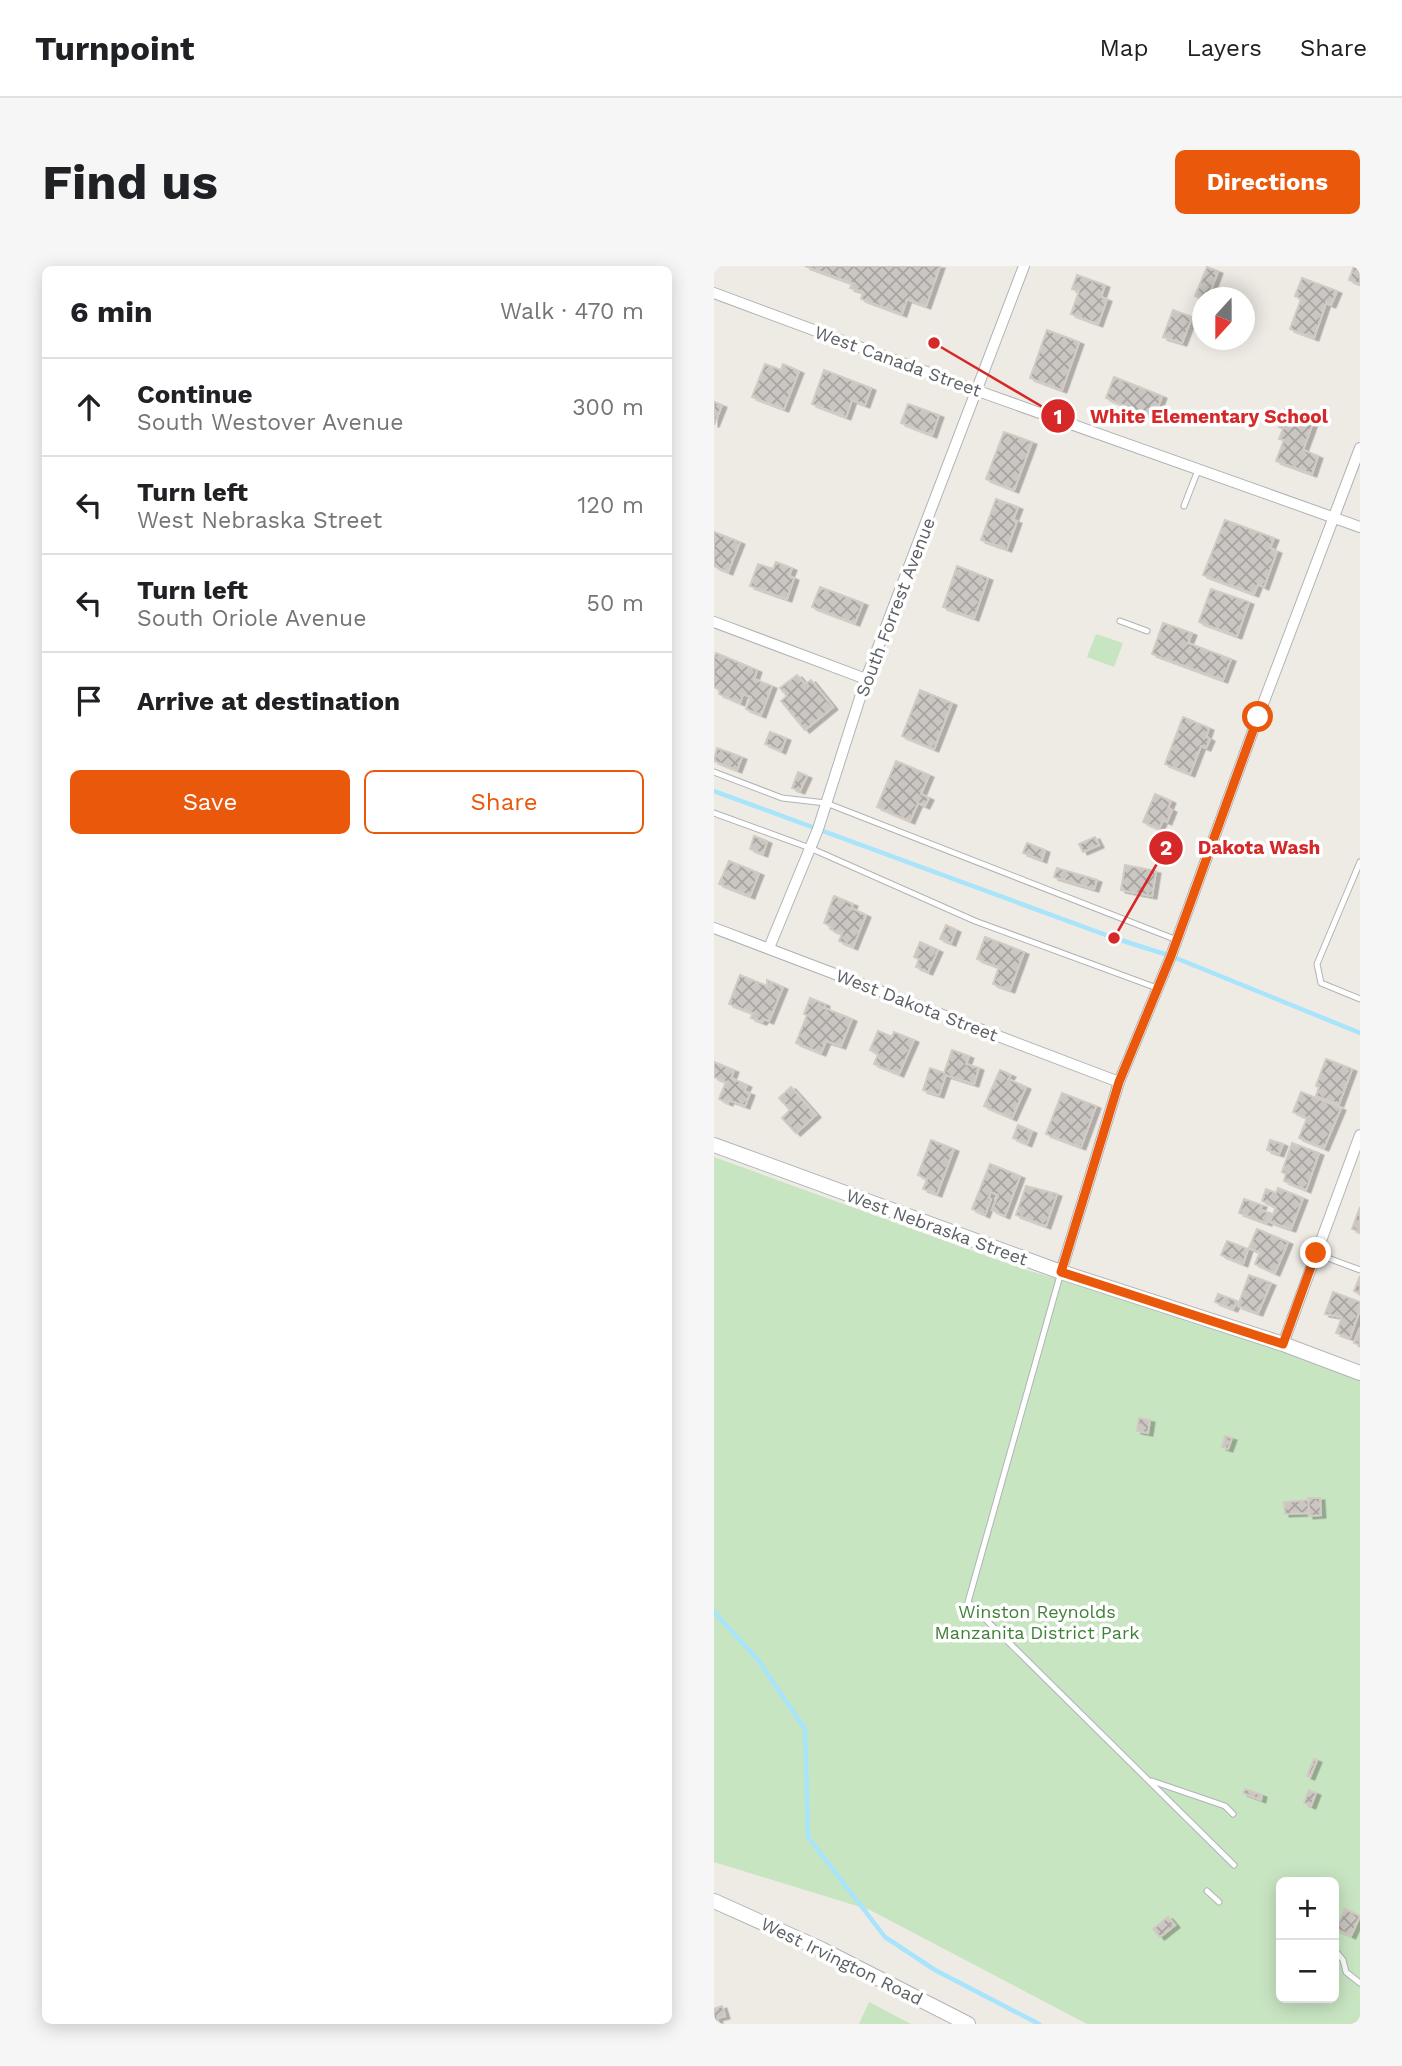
<!DOCTYPE html>
<meta charset="utf-8">
<style>
:root{--surface:#fff;--page:#f6f6f6;--text:#202124;--muted:#757577;--line:#e0e0e0;--accent:#ea580c}
body{margin:0;font-family:"Work Sans",sans-serif;background:var(--page);color:var(--text)}
.controls{position:absolute;right:21px;bottom:21px;display:grid;overflow:hidden;border-radius:10px;box-shadow:0 4px 18px #0003}
.controls button{width:63px;height:63px;display:grid;place-items:center;padding:0;border:0;border-bottom:2px solid var(--line);background:var(--surface);color:var(--text);font:35px sans-serif}
.compass{position:absolute;left:478px;top:21px;width:63px;height:63px;border-radius:50%;background:var(--surface);box-shadow:0 4px 18px #0003;rotate:201deg}
.stop{position:absolute;width:21px;height:21px;margin:-16px;border:5px solid #ea580c;border-radius:50%;background:#fff}
.stop.end{background:#ea580c;border-color:#fff;box-shadow:0 2px 7px #0008}
.list{margin:0;padding:0;list-style:none}
h2{display:flex;justify-content:space-between;align-items:center;height:91px;margin:0;padding:0 28px;font-size:30px}
h2 small{font-size:23px;font-weight:400;color:var(--muted)}
.list li{display:grid;grid-template-columns:46px 1fr auto;gap:21px;align-items:center;box-sizing:border-box;height:98px;padding:0 28px;border-top:2px solid var(--line)}
.list b{display:block;font-size:26px;white-space:nowrap}
.list p{margin:0;font-size:23px;white-space:nowrap;color:var(--muted)}
.list em{font-size:23px;font-style:normal;color:var(--muted)}
.actions{display:flex;gap:14px;padding:21px 28px}
.actions a{flex:1;padding:16px 0;border:2px solid var(--accent);border-radius:10px;text-align:center;font-size:24px;color:var(--accent)}
.actions .main{background:var(--accent);color:#fff}
.icon{flex:none;width:38px;height:38px;fill:none;stroke:currentColor;stroke-width:2;stroke-linecap:round;stroke-linejoin:round}
.map{position:relative;flex:none;width:646px;height:1758px;overflow:hidden;border-radius:10px}
header{display:flex;align-items:center;gap:42px;box-sizing:border-box;height:98px;padding:0 35px;background:var(--surface);border-bottom:2px solid var(--line)}
header strong{font-size:33px}
nav{display:flex;gap:38px;margin-inline-start:auto;font-size:24px}
.intro{display:flex;align-items:center;justify-content:space-between;box-sizing:border-box;height:168px;padding:0 42px}
h1{margin:0;font-size:49px}
.button{padding:18px 32px;border-radius:10px;background:var(--accent);color:#fff;font-size:24px;font-weight:700}
main{display:flex;gap:42px;padding:0 42px}
aside{flex:1;background:var(--surface);border-radius:10px;box-shadow:0 4px 18px #0003}
.map>svg:first-child{display:block}
.green{fill:#c8e5c2;fill-rule:evenodd}
.lines{fill:none;stroke-linecap:round;stroke-linejoin:round}
.stream{stroke:#a8e4fc;stroke-width:4.5}
.building{fill:url(#building-cross-hatch);stroke:#d3cbc3;stroke-width:2;filter:url(#shadow)}
.lane-casing{stroke:#b0b3b7;stroke-width:7}
.street-casing{stroke:#b0b3b7;stroke-width:12}
.secondary-casing{stroke:#b1b5b9;stroke-width:16}
.lane{stroke:#fff;stroke-width:5}
.street{stroke:#fff;stroke-width:10}
.secondary{stroke:#fff;stroke-width:14}
.route{stroke:#ea580c;stroke-width:9}
.labels{text-anchor:middle;dominant-baseline:central;stroke-width:7;stroke-linejoin:round;paint-order:stroke}
.street-label{font-size:18px;fill:#5c6165;stroke:#fff}
.park-label{font-size:18px;fill:#408138;stroke:#fff}
.leader{fill:none;stroke:#d62828;stroke-width:2.5}
.callout-dot{fill:#d62828;stroke:#fff;stroke-width:2.5}
.mark-label{font-size:21px;text-anchor:middle;font-weight:bold;fill:#fff}
.callout-label{font-size:19px;text-anchor:middle;font-weight:bold;fill:#d62828;stroke:#fff;stroke-width:7;stroke-linejoin:round;paint-order:stroke}
</style>
<header>
<strong>Turnpoint</strong>
<nav><a>Map</a><a>Layers</a><a>Share</a></nav>
</header>
<div class="intro"><h1>Find us</h1><a class="button">Directions</a></div>
<main>
<aside>
<h2>6 min<small>Walk · 470 m</small></h2>
<ul class="list">
<li><svg class="icon" aria-label="ahead" viewBox="0 0 24 24"><path d="M12 20V5M6 11l6-6 6 6"/></svg><div><b>Continue</b><p>South Westover Avenue</p></div><em>300 m</em></li>
<li><svg class="icon" aria-label="left" viewBox="0 0 24 24"><path d="M17 20v-9H6M10 6l-5 5 5 5"/></svg><div><b>Turn left</b><p>West Nebraska Street</p></div><em>120 m</em></li>
<li><svg class="icon" aria-label="left" viewBox="0 0 24 24"><path d="M17 20v-9H6M10 6l-5 5 5 5"/></svg><div><b>Turn left</b><p>South Oriole Avenue</p></div><em>50 m</em></li>
<li><svg class="icon" aria-label="arrive" viewBox="0 0 24 24"><path d="M6 21V4h12l-3 4 3 4H6"/></svg><div><b>Arrive at destination</b></div></li>
</ul>
<div class="actions"><a class="main">Save</a><a>Share</a></div>
</aside>
<div class="map">
<svg width="646" height="1758" viewBox="0 0 646 1758">
<defs>
<pattern id="building-cross-hatch" width="8" height="8" patternUnits="userSpaceOnUse" patternTransform="scale(1.75)"><rect width="8" height="8" fill="#cac6c2"/><path d="M0 0l8 8M0 8l8-8" fill="none" stroke="#a7a4a1"/></pattern>
<filter id="shadow"><feDropShadow dx="4.5" dy="2.5" stdDeviation="0" flood-color="#0004"/></filter>
</defs>
<rect width="100%" height="100%" fill="#eeebe5"/>
<g class="green">
<path d="M382,368l27,9 -9,24 -27,-10z"/>
<path d="M0,891l309,112 117,34 138,47 82,31v643h-273l-217,-114 -156,-48zM567,1616h53v116h-53z"/>
<path d="M155,1736l42,22h-52z"/>
</g>
<g class="lines">
<g class="stream">
<path d="M0,525l400,147 57,18 189,77"/>
<path d="M0,1346l44,48 47,69 3,108 77,100 50,33 104,54"/>
</g>
</g>
<g class="building">
<path d="M91,0h135l-14,40 -19,-7 -5,15 -41,-15 2,-7 -13,-4 2,-5z"/>
<path d="M640,0h6v18l-11,-4z"/>
<path d="M493,1l11,4 -10,27 -6,1 -7,-3z"/>
<path d="M363,9l28,10 -4,12 6,2 -9,25 -27,-10 8,-23 -7,-2z"/>
<path d="M588,12l35,13 -6,14 -5,-2 -12,35 -24,-9 11,-30 -6,-3z"/>
<path d="M459,44l19,7 -10,26 -19,-6z"/>
<path d="M333,64l32,12 -17,48 -32,-12z"/>
<path d="M51,98l16,6 2,-6 16,7 -15,38 -32,-12z"/>
<path d="M110,104l47,18 -6,17 -13,-5 -6,17 -34,-13z"/>
<path d="M400,111l48,19 -8,22 -48,-20z"/>
<path d="M0,136l8,3 -8,20z"/>
<path d="M194,138l31,11 -7,20 -31,-12z"/>
<path d="M571,143l29,11 -11,30 15,6 -6,18 -36,-13 8,-21 -5,-1 4,-10 -4,-2z"/>
<path d="M290,166l28,10 -18,48 -28,-11z"/>
<path d="M282,233l22,8 -5,13 4,1 -10,28 -26,-9z"/>
<path d="M511,254l49,18 -4,10 7,3 -13,36 -6,-3 -4,10 -51,-19z"/>
<path d="M0,266l26,10 -12,30 -14,-6z"/>
<path d="M62,296l16,6 -3,8 5,2 -7,21 -37,-13 8,-22 15,5z"/>
<path d="M243,300l31,12 -14,40 -31,-11z"/>
<path d="M106,321l43,16 -8,20 -43,-16z"/>
<path d="M497,323l38,13 -12,34 -38,-14z"/>
<path d="M449,357l29,10 -4,10 43,16 -8,21 -71,-26z"/>
<path d="M2,387l41,17 -3,9 18,7 -11,29 -15,-6 5,-12 -8,-3 -3,9 -21,-9 1,-4 -6,-3v-28z"/>
<path d="M83,409l8,9 6,-4 22,27 -28,23 -24,-29 6,-5 -7,-8z"/>
<path d="M206,424l32,13 -18,46 -32,-13z"/>
<path d="M469,451l26,11 -3,9 4,2 -4,9 -5,-2 -11,28 -25,-10z"/>
<path d="M56,466l16,6 -5,13 -16,-7z"/>
<path d="M3,482l25,9 -5,13 -23,-9z"/>
<path d="M182,495l33,14 -8,19 8,4 -4,8 -7,-3 -8,18 -33,-14z"/>
<path d="M84,506l9,4 -7,15 -8,-3z"/>
<path d="M441,528l16,7 -3,7 4,2 -5,12 -4,-2 -4,9 -16,-7z"/>
<path d="M40,570l13,5 -4,13 -13,-5z"/>
<path d="M381,571l4,8 -16,7 -4,-8z"/>
<path d="M313,577l18,7 -3,10 -19,-7z"/>
<path d="M15,595l30,12 -9,23 -31,-12z"/>
<path d="M411,599l31,6 -4,25 -31,-6z"/>
<path d="M343,602l40,12 -3,9 -40,-12z"/>
<path d="M120,630l19,8 -2,4 15,7 -13,32 -14,-6 3,-7 -12,-5 1,-3 -7,-3z"/>
<path d="M232,659l10,5 -5,13 -11,-4z"/>
<path d="M271,671l39,15 -14,38 -17,-6 6,-17 -22,-8z"/>
<path d="M206,676l18,8 -10,22 -12,-5 3,-8 -5,-2z"/>
<path d="M26,709l27,11v-6l16,7 -14,34 -5,-2 -2,3 -11,-4 2,-5 -24,-9z"/>
<path d="M96,732l15,6 -1,4 28,11 -11,27 -15,-5 -5,12 -25,-10 11,-28 -3,-1z"/>
<path d="M164,765l14,6 2,-5 20,8 -15,34 -25,-10 4,-10 -8,-4z"/>
<path d="M238,784l17,6 -3,8 13,4 -5,16 -28,-9 -7,20 -16,-5 7,-22 14,5z"/>
<path d="M612,793l26,10 -13,35 -23,-8 3,-9 -3,-1z"/>
<path d="M0,796l20,8 -3,8 16,7 -3,6 6,2 -5,13 -16,-6 -1,3 -9,-4 7,-17 -12,-5z"/>
<path d="M286,804l11,5 -3,4 18,8 -14,31 -28,-12z"/>
<path d="M77,821l25,28 -20,18 -14,-15 8,-8 -11,-12z"/>
<path d="M587,826l40,16 -17,40 -25,-10 8,-20 -14,-6z"/>
<path d="M348,827l34,13 -15,41 -35,-13z"/>
<path d="M304,859l14,6 -5,13 -14,-6z"/>
<path d="M217,874l23,9 -17,45 -14,-5 4,-10 -9,-4z"/>
<path d="M556,874l13,4 -4,10 -12,-4z"/>
<path d="M578,877l27,10 -13,37 -22,-9 2,-7 -4,-2z"/>
<path d="M276,898l30,12 -15,40 -13,-6 6,-15 -7,-3 -3,6 3,1 -6,16 -13,-6z"/>
<path d="M312,920l31,8 -11,32 -30,-11z"/>
<path d="M564,922l25,10 -12,31 -21,-7 6,-15 -14,-6 4,-12 10,4z"/>
<path d="M530,933l18,6 -2,5 10,3 -3,10 -28,-10z"/>
<path d="M646,941v25l-8,-3z"/>
<path d="M543,963l31,13 -13,31 -20,-9 5,-12 -11,-4z"/>
<path d="M513,975l21,8 -5,15 -22,-9z"/>
<path d="M535,1009l22,8 -13,30 -20,-7z"/>
<path d="M646,1010v18l-6,-3z"/>
<path d="M619,1026l27,10v7l-10,29 -14,-5 6,-16 -17,-3z"/>
<path d="M504,1028l19,7 -4,8 -18,-7z"/>
<path d="M646,1062v17l-6,-2z"/>
<path d="M425,1152l11,2 -2,13 -11,-2z"/>
<path d="M511,1170l7,2 -4,11 -6,-2z"/>
<path d="M594,1232h12l1,17 -12,1z"/>
<path d="M594,1234l1,13 -24,1 -1,-12z"/>
<path d="M600,1493l3,1 -7,17 -3,-1z"/>
<path d="M531,1523l17,6 -1,5 -18,-7z"/>
<path d="M595,1524l7,3 -5,13 -7,-3z"/>
<path d="M631,1643l15,7 -9,20 -15,-7z"/>
<path d="M454,1651l7,8 -15,12 -7,-8z"/>
<path d="M8,1740l3,10 -8,2 2,6h-5v-15z"/>
</g>
<g class="lines">
<defs>
<g id="lane">
<path d="M470,240l14,-36"/>
<path d="M406,355l27,10"/>
<path d="M0,506l68,26 44,5 351,137"/>
<path d="M0,547l96,35 165,73 182,67"/>
<path d="M646,596l-43,102 4,19 39,16"/>
<path d="M603,988l43,16"/>
<path d="M347,1006l-93,330 266,263"/>
<path d="M438,1515l73,25 8,8"/>
<path d="M493,1625l12,11"/>
<path d="M620,1683l9,11 3,12 14,11"/>
</g>
<g id="street">
<path d="M0,27l264,98 382,136"/>
<path d="M0,356l152,57"/>
<path d="M0,662l405,154"/>
<path d="M55,682l49,-119 48,-150 158,-413"/>
<path d="M347,1006l58,-190 52,-126 87,-239 102,-269"/>
<path d="M569,1078l77,-209"/>
</g>
<g id="secondary">
<path d="M0,879l347,127 222,72 77,29"/>
<path d="M0,1635l107,48 147,75"/>
</g>
</defs>
<use href="#lane" class="lane-casing"/>
<use href="#street" class="street-casing"/>
<use href="#secondary" class="secondary-casing"/>
<use href="#lane" class="lane"/>
<use href="#street" class="street"/>
<use href="#secondary" class="secondary"/>
</g>
<g class="lines">
<path class="route" d="M544,451l-87,239 -52,126 -58,190 222,72 33,-91"/>
</g>
<g class="labels">
<g class="street-label">
<text transform="translate(184 95) rotate(20)">West Canada Street</text>
<text transform="translate(181 341) rotate(-69)">South Forrest Avenue</text>
<text transform="translate(203 739) rotate(21)">West Dakota Street</text>
<text transform="translate(223 961) rotate(20)">West Nebraska Street</text>
<text transform="translate(128 1695) rotate(26)">West Irvington Road</text>
</g>
<g class="park-label">
<text x="323" y="1345">Winston Reynolds<tspan x="323" dy="21">Manzanita District Park</tspan></text>
</g>
</g>
<path class="leader" d="M220 77L344 150M400 672L452 582"/>
<g class="callout-dot">
<circle cx="220" cy="77" r="7"/>
<circle cx="400" cy="672" r="7"/>
<circle cx="344" cy="150" r="18"/>
<circle cx="452" cy="582" r="18"/>
</g>
<g class="mark-label">
<text x="344" y="158">1</text>
<text x="452" y="589">2</text>
</g>
<g class="callout-label">
<text x="495" y="157">White Elementary School</text>
<text x="545" y="588">Dakota Wash</text>
</g>
</svg>
<div class="controls">
<button>+</button>
<button>−</button>
</div>
<svg class="compass" viewBox="-18 -18 36 36"><path d="M0-13l5 13h-10z" fill="#e53935"/><path d="M0 13l5-13h-10z" fill="#757577"/></svg>
<div class="stop" style="left:544px;top:451px"></div>
<div class="stop end" style="left:602px;top:987px"></div>
</div>
</main>
